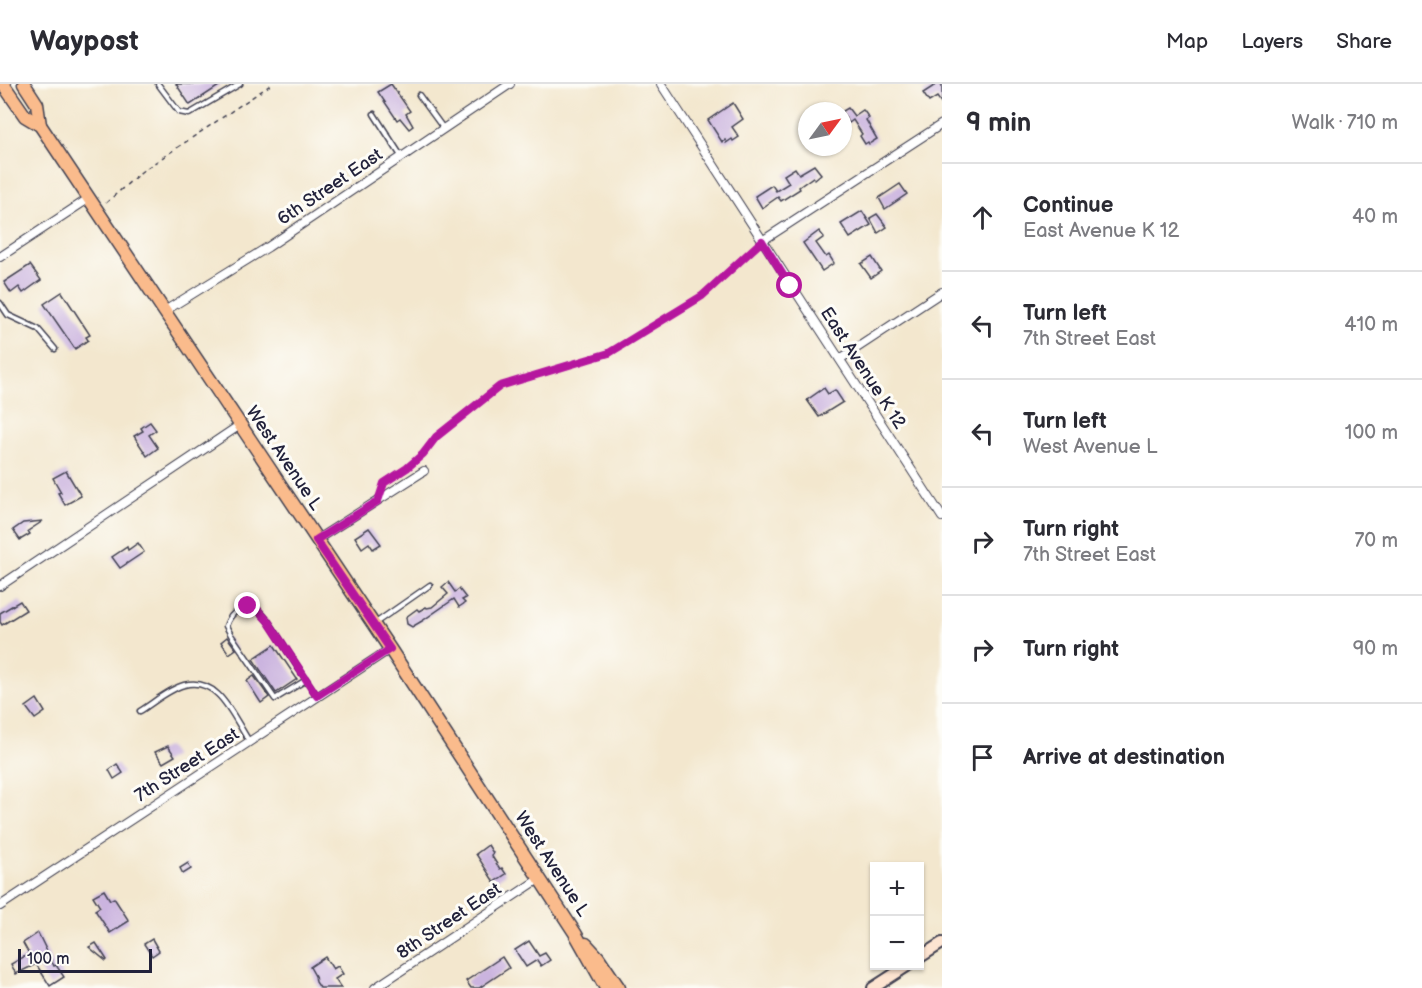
<!DOCTYPE html>
<meta charset="utf-8">
<style>
:root{--surface:#fff;--page:#f7f7f7;--text:#2b2b33;--muted:#7c7c81;--line:#e1e1e2}
body{margin:0;font-family:"Balsamiq Sans",sans-serif;background:var(--page);color:var(--text)}
.controls{position:absolute;right:18px;bottom:18px;display:grid;overflow:hidden;border-radius:0px;box-shadow:0 2px 4px #0004}
.controls button{width:54px;height:54px;display:grid;place-items:center;padding:0;border:0;border-bottom:2px solid var(--line);background:var(--surface);color:var(--text);font:30px sans-serif}
.compass{position:absolute;left:798px;top:18px;width:54px;height:54px;border-radius:50%;background:var(--surface);box-shadow:0 2px 4px #0004;rotate:57deg}
.scale{position:absolute;left:18px;bottom:15px;width:134px;box-sizing:border-box;padding-left:6px;border:3px solid #22223b;border-top:0;font-size:16px;line-height:21px;white-space:nowrap;color:#22223b;-webkit-text-stroke:4px #fdfcf7;paint-order:stroke}
.stop{position:absolute;width:18px;height:18px;margin:-14px;border:4px solid #b5179e;border-radius:50%;background:#fff}
.stop.end{background:#b5179e;border-color:#fff;box-shadow:0 2px 6px #0008}
.list{margin:0;padding:0;list-style:none}
h2{display:flex;justify-content:space-between;align-items:center;height:78px;margin:0;padding:0 24px;font-size:26px}
h2 small{font-size:20px;font-weight:400;color:var(--muted)}
.list li{display:grid;grid-template-columns:39px 1fr auto;gap:18px;align-items:center;box-sizing:border-box;height:108px;padding:0 24px;border-top:2px solid var(--line)}
.list b{display:block;font-size:22px;white-space:nowrap}
.list p{margin:0;font-size:20px;white-space:nowrap;color:var(--muted)}
.list em{font-size:20px;font-style:normal;color:var(--muted)}
.icon{flex:none;width:33px;height:33px;fill:none;stroke:currentColor;stroke-width:2;stroke-linecap:round;stroke-linejoin:round}
.map{position:relative;flex:none;width:942px;height:904px;overflow:hidden}
header{display:flex;align-items:center;gap:36px;box-sizing:border-box;height:84px;padding:0 30px;background:var(--surface);border-bottom:2px solid var(--line)}
header strong{font-size:28px}
nav{display:flex;gap:33px;margin-inline-start:auto;font-size:21px}
main{display:flex}
aside{flex:1;background:var(--surface)}
.map>svg:first-child{display:block}
.building{fill:#cbb4df}
.lines{fill:none;stroke-linecap:round;stroke-linejoin:round}
.lane-casing{stroke:#414051;stroke-width:7}
.street-casing{stroke:#414051;stroke-width:10}
.secondary-casing{stroke:#414051;stroke-width:14}
.primary-casing{stroke:#414051;stroke-width:15}
.path{stroke:#414051;stroke-width:1.5;stroke-dasharray:4.5 4.5;stroke-linecap:butt}
.lane{stroke:#fff;stroke-width:4}
.street{stroke:#fff;stroke-width:8}
.secondary{stroke:#fde4d1;stroke-width:10}
.primary{stroke:#fabb8c;stroke-width:12}
.route{stroke:#b5179e;stroke-width:8}
.labels{text-anchor:middle;dominant-baseline:central;stroke-width:6;stroke-linejoin:round;paint-order:stroke}
.street-label{font-size:18px;fill:#22223b;stroke:#fdfcf7}
</style>
<header>
<strong>Waypost</strong>
<nav><a>Map</a><a>Layers</a><a>Share</a></nav>
</header>
<main>
<div class="map">
<svg width="942" height="904" viewBox="0 0 942 904">
<rect width="100%" height="100%" fill="#fdfcf7"/>
<filter id="ink" filterUnits="userSpaceOnUse"><feTurbulence type="fractalNoise" baseFrequency=".0167" numOctaves="2"/><feDisplacementMap in="SourceGraphic" scale="12" xChannelSelector="R" yChannelSelector="G"/><feConvolveMatrix kernelMatrix="1 2 1 2 8 2 1 2 1" color-interpolation-filters="sRGB"/></filter>
<filter id="wash" filterUnits="userSpaceOnUse"><feTurbulence type="fractalNoise" baseFrequency=".008" numOctaves="4" result="noise"/><feDisplacementMap in="SourceGraphic" scale="24" xChannelSelector="R" yChannelSelector="G"/><feGaussianBlur stdDeviation="1.35" result="paint"/><feColorMatrix in="noise" values="0 0 0 0 0 0 0 0 0 0 0 0 0 0 0 0 0 1.4 0 .05"/><feComposite in="paint" operator="in"/></filter>
<g filter="url(#wash)">
<rect width="100%" height="100%" fill="#f3e7ce"/>
<g id="blocks">
<g class="building">
<path d="M176,0h46l-32,21z"/>
<path d="M391,0l19,27 -4,3 7,12 -4,3 -9,-11 -3,2 -19,-28z"/>
<path d="M937,0h5v20l-5,-7 -8,5 -6,-9z"/>
<path d="M733,19l10,16 -11,8 7,10 -6,4 -1,-2 -6,4 -1,-3 -3,2 -14,-22z"/>
<path d="M848,24l6,8 9,-6 1,1 5,7 -3,2 11,19 -8,5 -1,-2 -3,2 -5,-8 2,-2 -9,-14 -4,3 -6,-9v-3z"/>
<path d="M814,81l7,9 -6,5 -2,-2 -14,10 1,2 -19,12 -3,-4 -16,11 -7,-12 17,-11 4,6 13,-8 -5,-8 11,-7 4,6z"/>
<path d="M900,100l7,10 -22,15 -6,-11z"/>
<path d="M862,127l9,14 -21,13 -9,-14z"/>
<path d="M877,130l10,13 -9,6 -8,-15z"/>
<path d="M819,147l5,6 -8,6 10,14 3,-2 5,8 -12,8 -19,-28z"/>
<path d="M872,173l9,14 -10,7 -10,-14z"/>
<path d="M30,181l11,15 -18,13 -4,-6 -8,6 -7,-11z"/>
<path d="M62,208l28,43 -4,2 2,3 -13,9 -31,-45z"/>
<path d="M824,304l4,6 7,-4 8,12 -24,15 -12,-17z"/>
<path d="M150,338l6,8 -7,5 9,13 -11,8 -13,-20 9,-5 -2,-3z"/>
<path d="M66,387l15,25 -16,9 -7,-12 3,-1 -8,-14z"/>
<path d="M43,437l-15,10 2,3 -10,6 -7,-10 10,-7z"/>
<path d="M369,444l12,16 -8,5 -4,-6 -7,5 -7,-11z"/>
<path d="M138,459l6,9 -24,16 -8,-11 15,-10 1,3z"/>
<path d="M448,498l7,10 4,-3 7,9 -4,2 3,3 -6,4 -5,-8 -32,22 -10,6 -5,-3 -1,-7 11,-8 2,2 7,-4 1,1 5,-1 16,-13 -6,-7z"/>
<path d="M20,517l6,9 -24,15 -2,-3v-9z"/>
<path d="M227,553l9,12 -7,5 -8,-12z"/>
<path d="M274,561l23,34 -21,14 -23,-34z"/>
<path d="M254,592l15,21 -8,6 -14,-22z"/>
<path d="M37,615l8,13 -10,7 -9,-12z"/>
<path d="M168,662l7,10 -12,7 -8,-11z"/>
<path d="M117,680l6,9 -9,6 -5,-9z"/>
<path d="M488,761l5,8 -2,2 9,14 2,-1 4,6 -12,8 -18,-28z"/>
<path d="M188,779l3,6 -8,5 -3,-6z"/>
<path d="M104,806l6,10 4,-2 15,23 -19,12 -15,-23 5,-3 -7,-11z"/>
<path d="M38,849l16,33 2,-1 8,12 -14,9 -14,-22 -20,10 -5,-10 18,-10 -6,-11z"/>
<path d="M152,855l7,12 -7,5 -8,-12z"/>
<path d="M529,857l10,15 6,-3 5,7 -9,6 -4,-6 -11,7 -11,-17z"/>
<path d="M96,859l11,17 -1,1 -17,-14z"/>
<path d="M325,873l8,12 5,-3 5,8 -8,5 6,9h-21l-4,-6 -1,-6 -5,-9z"/>
<path d="M502,873l7,11 -30,20h-8l-5,-7z"/>
</g>
</g>
</g>
<g filter="url(#ink)">
<use href="#blocks" fill-opacity="0" stroke="#414051" stroke-width="1.5"/>
<g class="lines">
<defs>
<g id="lane">
<path d="M158,0l21,28 10,2 51,-30"/>
<path d="M419,11l24,33"/>
<path d="M374,30l27,42"/>
<path d="M0,219l8,12 30,14 17,20"/>
<path d="M374,540l56,-39"/>
<path d="M306,596l-31,19 -44,-64 -5,-9c4,-13 20,-26 32,-16 11,9 18,23 25,34 11,18 23,35 34,52"/>
<path d="M140,627c13,-8 29,-22 44,-26 35,-9 49,32 65,56"/>
</g>
<g id="street">
<path d="M661,0l281,433"/>
<path d="M762,157l180,-117"/>
<path d="M0,173l88,-58"/>
<path d="M163,228l105,-65 242,-163"/>
<path d="M840,275l102,-67"/>
<path d="M316,456l108,-69"/>
<path d="M0,502l240,-161"/>
<path d="M0,822l390,-257"/>
<path d="M375,904l164,-109"/>
</g>
<g id="secondary">
<path d="M920,873l22,-14"/>
<path d="M873,904l34,-22"/>
</g>
<g id="primary">
<path d="M3,0l22,32 15,9 350,524 185,284 31,55"/>
<path d="M24,0l13,20 3,21"/>
<path d="M586,860l12,13 21,31"/>
</g>
</defs>
<use href="#lane" class="lane-casing"/>
<use href="#street" class="street-casing"/>
<use href="#secondary" class="secondary-casing"/>
<use href="#primary" class="primary-casing"/>
<g class="path">
<path d="M106,119l35,-31 131,-88"/>
<path d="M382,403l2,-4 23,-15 16,-14 13,-17 64,-51 109,-33 93,-57 55,-50"/>
</g>
<use href="#lane" class="lane"/>
<use href="#street" class="street"/>
<use href="#secondary" class="secondary"/>
<use href="#primary" class="primary"/>
</g>
</g>
<g class="lines" filter="url(#ink)">
<path class="route" d="M248,522l9,3 11,12 49,75 73,-47 -74,-109 62,-39 6,-18 23,-15 16,-14 13,-17 64,-51 109,-33 93,-57 60,-55 28,45"/>
</g>
<g class="labels">
<g class="street-label">
<text transform="translate(330 103) rotate(-34)">6th Street East</text>
<text transform="translate(863 284) rotate(57)">East Avenue K 12</text>
<text transform="translate(284 374) rotate(56)">West Avenue L</text>
<text transform="translate(187 681) rotate(-33)">7th Street East</text>
<text transform="translate(552 780) rotate(57)">West Avenue L</text>
<text transform="translate(449 837) rotate(-34)">8th Street East</text>
</g>
</g>
</svg>
<div class="controls">
<button>+</button>
<button>−</button>
</div>
<svg class="compass" viewBox="-18 -18 36 36"><path d="M0-13l5 13h-10z" fill="#e53935"/><path d="M0 13l5-13h-10z" fill="#7c7c81"/></svg>
<div class="scale">100 m</div>
<div class="stop" style="left:790px;top:202px"></div>
<div class="stop end" style="left:248px;top:522px"></div>
</div>
<aside>
<h2>9 min<small>Walk · 710 m</small></h2>
<ul class="list">
<li><svg class="icon" aria-label="ahead" viewBox="0 0 24 24"><path d="M12 20V5M6 11l6-6 6 6"/></svg><div><b>Continue</b><p>East Avenue K 12</p></div><em>40 m</em></li>
<li><svg class="icon" aria-label="left" viewBox="0 0 24 24"><path d="M17 20v-9H6M10 6l-5 5 5 5"/></svg><div><b>Turn left</b><p>7th Street East</p></div><em>410 m</em></li>
<li><svg class="icon" aria-label="left" viewBox="0 0 24 24"><path d="M17 20v-9H6M10 6l-5 5 5 5"/></svg><div><b>Turn left</b><p>West Avenue L</p></div><em>100 m</em></li>
<li><svg class="icon" aria-label="right" viewBox="0 0 24 24"><path d="M7 20v-9h11M14 6l5 5-5 5"/></svg><div><b>Turn right</b><p>7th Street East</p></div><em>70 m</em></li>
<li><svg class="icon" aria-label="right" viewBox="0 0 24 24"><path d="M7 20v-9h11M14 6l5 5-5 5"/></svg><div><b>Turn right</b></div><em>90 m</em></li>
<li><svg class="icon" aria-label="arrive" viewBox="0 0 24 24"><path d="M6 21V4h12l-3 4 3 4H6"/></svg><div><b>Arrive at destination</b></div></li>
</ul>
</aside>
</main>
